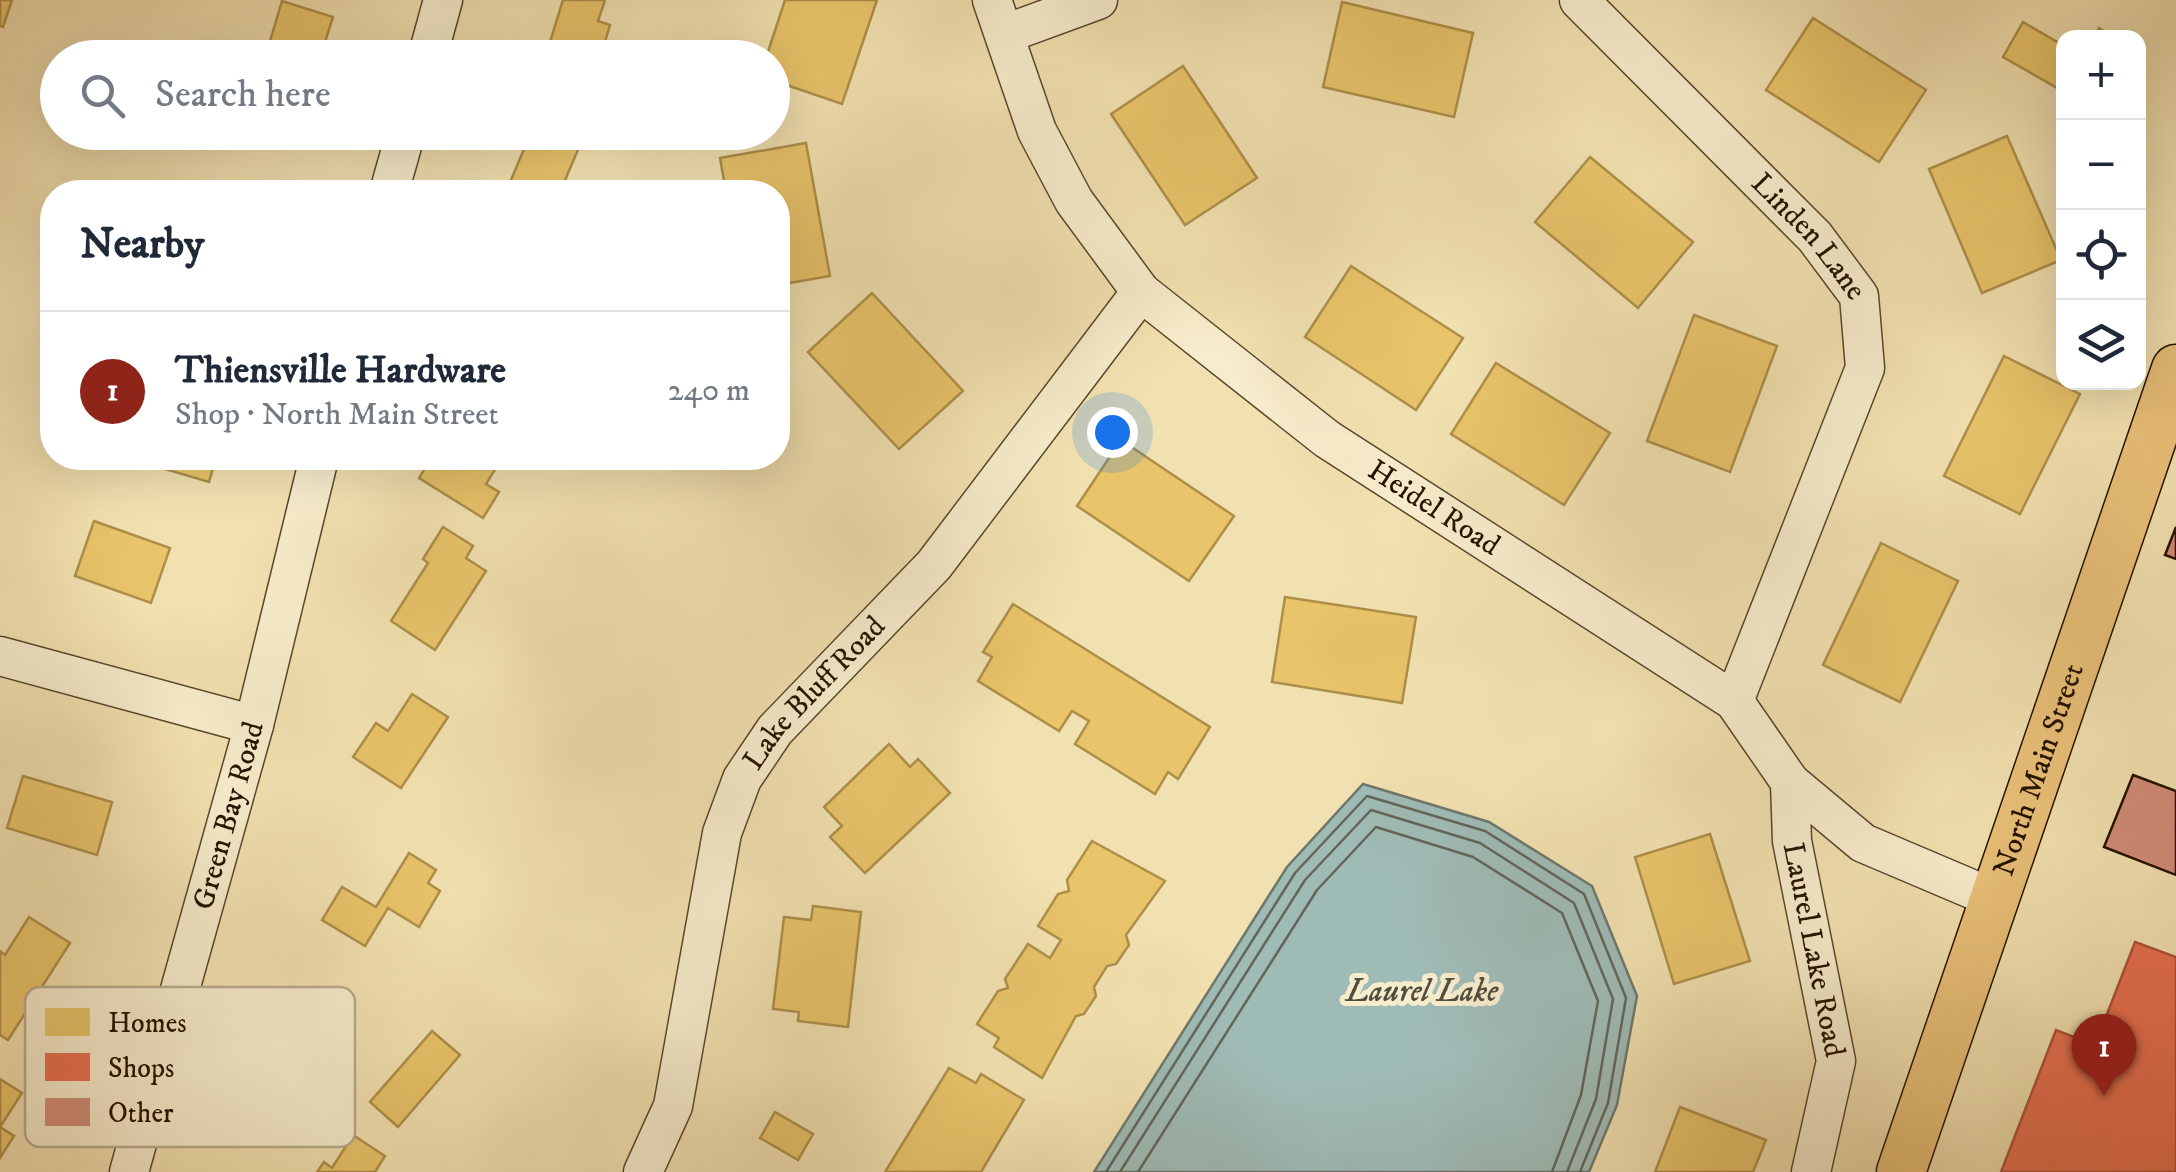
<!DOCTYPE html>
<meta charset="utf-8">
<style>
:root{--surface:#fff;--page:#f6f6f7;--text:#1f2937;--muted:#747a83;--line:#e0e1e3;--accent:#8f2418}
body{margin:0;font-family:"IM FELL DW Pica",serif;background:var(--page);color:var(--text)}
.controls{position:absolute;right:30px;top:30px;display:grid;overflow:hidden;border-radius:20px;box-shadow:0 10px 40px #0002}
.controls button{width:90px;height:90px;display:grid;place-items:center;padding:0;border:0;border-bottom:2px solid var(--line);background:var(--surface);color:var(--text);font:50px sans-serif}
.you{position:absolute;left:1112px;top:432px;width:35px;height:35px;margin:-25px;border:8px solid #fff;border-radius:50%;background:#1a73e8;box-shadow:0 0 0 15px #1a73e833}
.badge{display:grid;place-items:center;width:65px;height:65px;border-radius:50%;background:var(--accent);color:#fff;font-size:32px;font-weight:700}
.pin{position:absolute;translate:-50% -82px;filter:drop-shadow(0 2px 5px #0008)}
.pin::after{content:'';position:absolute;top:52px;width:35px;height:30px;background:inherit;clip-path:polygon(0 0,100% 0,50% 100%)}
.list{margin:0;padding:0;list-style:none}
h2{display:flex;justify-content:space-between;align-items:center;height:130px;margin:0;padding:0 40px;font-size:42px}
h2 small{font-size:32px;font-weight:400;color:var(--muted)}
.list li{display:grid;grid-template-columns:65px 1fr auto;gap:30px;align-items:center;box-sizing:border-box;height:160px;padding:0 40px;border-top:2px solid var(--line)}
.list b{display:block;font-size:38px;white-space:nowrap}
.list p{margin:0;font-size:32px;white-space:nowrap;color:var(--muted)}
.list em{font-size:32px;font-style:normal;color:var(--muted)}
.icon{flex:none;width:55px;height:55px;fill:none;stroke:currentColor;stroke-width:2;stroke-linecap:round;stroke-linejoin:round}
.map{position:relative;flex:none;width:2176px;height:1172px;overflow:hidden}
.search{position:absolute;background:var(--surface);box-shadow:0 10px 40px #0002;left:40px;top:40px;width:750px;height:110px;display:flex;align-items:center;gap:25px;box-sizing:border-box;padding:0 35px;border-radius:55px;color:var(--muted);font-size:38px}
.panel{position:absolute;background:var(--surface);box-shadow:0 10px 40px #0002;left:40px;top:180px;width:750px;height:290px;border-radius:40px}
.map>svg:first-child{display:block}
.water{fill:#9fbbb6;stroke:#6e776d;stroke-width:2.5}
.homes{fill:#e9c46a;stroke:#ae8f4a;stroke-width:2.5}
.shops{fill:#e76f51;stroke:#ad5339;stroke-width:2.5}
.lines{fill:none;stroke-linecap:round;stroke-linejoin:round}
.shore{stroke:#62665b;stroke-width:2.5}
.building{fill:#d28d79;stroke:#251200;stroke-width:2.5}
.minor-casing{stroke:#58462c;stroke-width:41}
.major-casing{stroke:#251200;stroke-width:51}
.minor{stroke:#f7eccc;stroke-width:38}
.major{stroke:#e9c078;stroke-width:48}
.labels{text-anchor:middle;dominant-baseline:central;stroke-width:10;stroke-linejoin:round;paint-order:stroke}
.street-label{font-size:30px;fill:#251200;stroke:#f7eccc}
.water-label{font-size:32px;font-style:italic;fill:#504d40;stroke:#f7eccc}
.key{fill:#f7eccc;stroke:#b8ab8f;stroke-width:2.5}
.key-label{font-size:28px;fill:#251200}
</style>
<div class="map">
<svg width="2176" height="1172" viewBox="0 0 2176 1172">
<rect width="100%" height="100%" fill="#f2e1b0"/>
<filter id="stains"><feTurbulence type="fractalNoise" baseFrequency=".002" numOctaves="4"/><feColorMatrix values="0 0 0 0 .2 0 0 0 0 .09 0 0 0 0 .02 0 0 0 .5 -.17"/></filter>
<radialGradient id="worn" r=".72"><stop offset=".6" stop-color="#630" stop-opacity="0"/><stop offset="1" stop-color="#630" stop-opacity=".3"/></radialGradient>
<path class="water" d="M1363,784l126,38 103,64 45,110 -20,109 -28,67h-495l193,-305z"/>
<g class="homes">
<path d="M0,0h12l-9,27 -3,-1z"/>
<path d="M563,0h42l-7,21 12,4 -10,33h-55z"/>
<path d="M785,0h92l-35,104 -70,-24v-22h-6z"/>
<path d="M282,1l51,16 -13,41h-55z"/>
<path d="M1342,2l131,31 -19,84 -131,-30z"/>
<path d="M1813,18l113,72 -47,72 -113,-72z"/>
<path d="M2023,22l41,24v46l-61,-35z"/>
<path d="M2099,28l16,10h-21z"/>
<path d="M1183,66l74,112 -72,47 -74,-111z"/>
<path d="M531,132h20l29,13 -20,47h-54z"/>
<path d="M2007,136l54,124 -79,33 -53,-124z"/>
<path d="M806,143l24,133 -52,9v-93h-52l-6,-34z"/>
<path d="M1590,157l103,85 -55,66 -103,-86z"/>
<path d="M1351,266l112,72 -47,72 -111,-73z"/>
<path d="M872,293l91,98 -64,58 -91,-97z"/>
<path d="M1694,315l83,31 -47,126 -83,-31z"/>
<path d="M2004,356l76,38 -60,120 -76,-38z"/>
<path d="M1496,363l114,70 -46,72 -113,-71z"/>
<path d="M1121,440l113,76 -45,65 -112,-75z"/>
<path d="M153,458h63l-7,24 -58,-17z"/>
<path d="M431,458h71l-16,26 13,8 -16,26 -64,-40z"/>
<path d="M94,521l76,27 -19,55 -76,-27z"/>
<path d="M443,527l30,19 -7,12 20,13 -51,79 -44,-29 37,-58 -5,-4z"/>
<path d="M1881,543l77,38 -58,121 -77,-37z"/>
<path d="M1285,597l131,20 -14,86 -130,-21z"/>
<path d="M1013,604l197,123 -32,52 -10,-7 -13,22 -80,-50 14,-23 -17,-10 -13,20 -81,-50 14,-24 -9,-5z"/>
<path d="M412,694l36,23 -47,71 -48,-31 23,-34 12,8z"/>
<path d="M889,744l21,23 8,-8 32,34 -85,80 -35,-36 12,-11 -18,-19z"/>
<path d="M23,776l89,26 -15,53 -90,-27z"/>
<path d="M1710,834l40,127 -76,23 -39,-127z"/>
<path d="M1092,841l73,40 -39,54 3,10 -13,19 -9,2 -13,21 2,9 -12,18 -8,2 -34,62 -48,-31 5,-9 -22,-14 21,-33 10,-3 -3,-9 23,-35 22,14 11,-18 -23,-14 20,-32 11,-3 -2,-11z"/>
<path d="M409,853l27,17 -8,13 12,8 -21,36 -31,-19 -23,38 -43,-26 20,-33 34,20z"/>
<path d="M813,906l48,6 -13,115 -50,-6 1,-9 -26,-3 11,-92 27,3z"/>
<path d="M29,917l41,26 -62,97 -8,-5v-84l5,4z"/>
<path d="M432,1031l28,24 -62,72 -28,-25z"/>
<path d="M949,1068l27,15 5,-9 43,26 -43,72h-96z"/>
<path d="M0,1079l22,14 -22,34 14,9 -14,22z"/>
<path d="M1680,1107l86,33 -13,32h-98z"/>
<path d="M775,1112l38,22 -15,26 -38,-22z"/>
<path d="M353,1135l32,21 -10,16h-58l7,-10 8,6z"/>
</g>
<path class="shops" d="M2135,942l41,15v215h-175l55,-142 39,15z"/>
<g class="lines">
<g class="shore">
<path d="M1106,1172l189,-299 72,-77 118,35 99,63 42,104 -18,105 -28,69"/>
<path d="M1120,1172l185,-292 66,-70 109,33 94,60 39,96 -17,100 -29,73"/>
<path d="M1138,1172l179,-282 59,-63 97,30 89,56 36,88 -17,94 -29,77"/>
</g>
</g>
<g class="building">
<path d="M2176,527v32l-11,-4z"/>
<path d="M2133,775l43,16v84l-72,-28z"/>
</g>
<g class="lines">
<defs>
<g id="minor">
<path id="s1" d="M992,0l45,131 37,70 67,91 186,147 407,262 56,81 73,61 132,56"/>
<path id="s2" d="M1579,0l236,237 44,59 6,72 -131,333"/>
<path d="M1005,34l93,-34"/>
<path d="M427,58l16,-58"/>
<path d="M389,192l17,-60"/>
<path d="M0,656l254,69"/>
<path id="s3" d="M1790,782l2,59 44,220 -25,111"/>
<path id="s4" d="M129,1172l125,-447 65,-267"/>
<path id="s5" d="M643,1172l30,-66 49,-273 20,-54 33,-49 159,-165 207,-273"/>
</g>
<g id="major">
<path id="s6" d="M1901,1172l275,-803"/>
</g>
</defs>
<use href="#minor" class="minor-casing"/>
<use href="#major" class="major-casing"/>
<use href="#minor" class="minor"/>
<use href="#major" class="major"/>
</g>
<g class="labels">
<g class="street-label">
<text stroke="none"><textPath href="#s2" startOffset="330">Linden Lane</textPath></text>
<text stroke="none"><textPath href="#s1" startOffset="695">Heidel Road</textPath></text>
<text stroke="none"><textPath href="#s5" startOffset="520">Lake Bluff Road</textPath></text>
<text stroke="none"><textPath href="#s6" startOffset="425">North Main Street</textPath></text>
<text stroke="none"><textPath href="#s4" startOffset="370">Green Bay Road</textPath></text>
<text stroke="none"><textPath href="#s3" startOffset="170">Laurel Lake Road</textPath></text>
</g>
<g class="water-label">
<text x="1422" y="992">Laurel Lake</text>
</g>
</g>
<rect x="25" y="987" width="330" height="160" rx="15" class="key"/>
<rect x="45" y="1008" width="45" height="28" fill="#e9c46a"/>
<rect x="45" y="1053" width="45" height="28" fill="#e76f51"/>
<rect x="45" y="1098" width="45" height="28" fill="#d28d79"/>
<g class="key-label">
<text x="108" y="1032">Homes</text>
<text x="108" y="1077">Shops</text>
<text x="108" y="1122">Other</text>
</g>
<rect width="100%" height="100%" filter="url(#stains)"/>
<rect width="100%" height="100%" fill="url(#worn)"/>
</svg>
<div class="controls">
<button>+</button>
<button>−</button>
<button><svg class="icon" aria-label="locate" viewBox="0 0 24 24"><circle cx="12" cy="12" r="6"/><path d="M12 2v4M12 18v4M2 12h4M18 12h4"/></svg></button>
<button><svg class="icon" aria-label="layers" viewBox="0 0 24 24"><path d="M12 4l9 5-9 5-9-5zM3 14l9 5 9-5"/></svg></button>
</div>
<div class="you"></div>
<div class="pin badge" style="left:2104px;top:1096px">1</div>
<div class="search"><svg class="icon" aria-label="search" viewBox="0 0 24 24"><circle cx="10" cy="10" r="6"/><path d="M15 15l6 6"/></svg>Search here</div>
<section class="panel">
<h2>Nearby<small></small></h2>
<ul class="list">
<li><span class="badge">1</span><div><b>Thiensville Hardware</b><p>Shop · North Main Street</p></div><em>240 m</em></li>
</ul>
</section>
</div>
